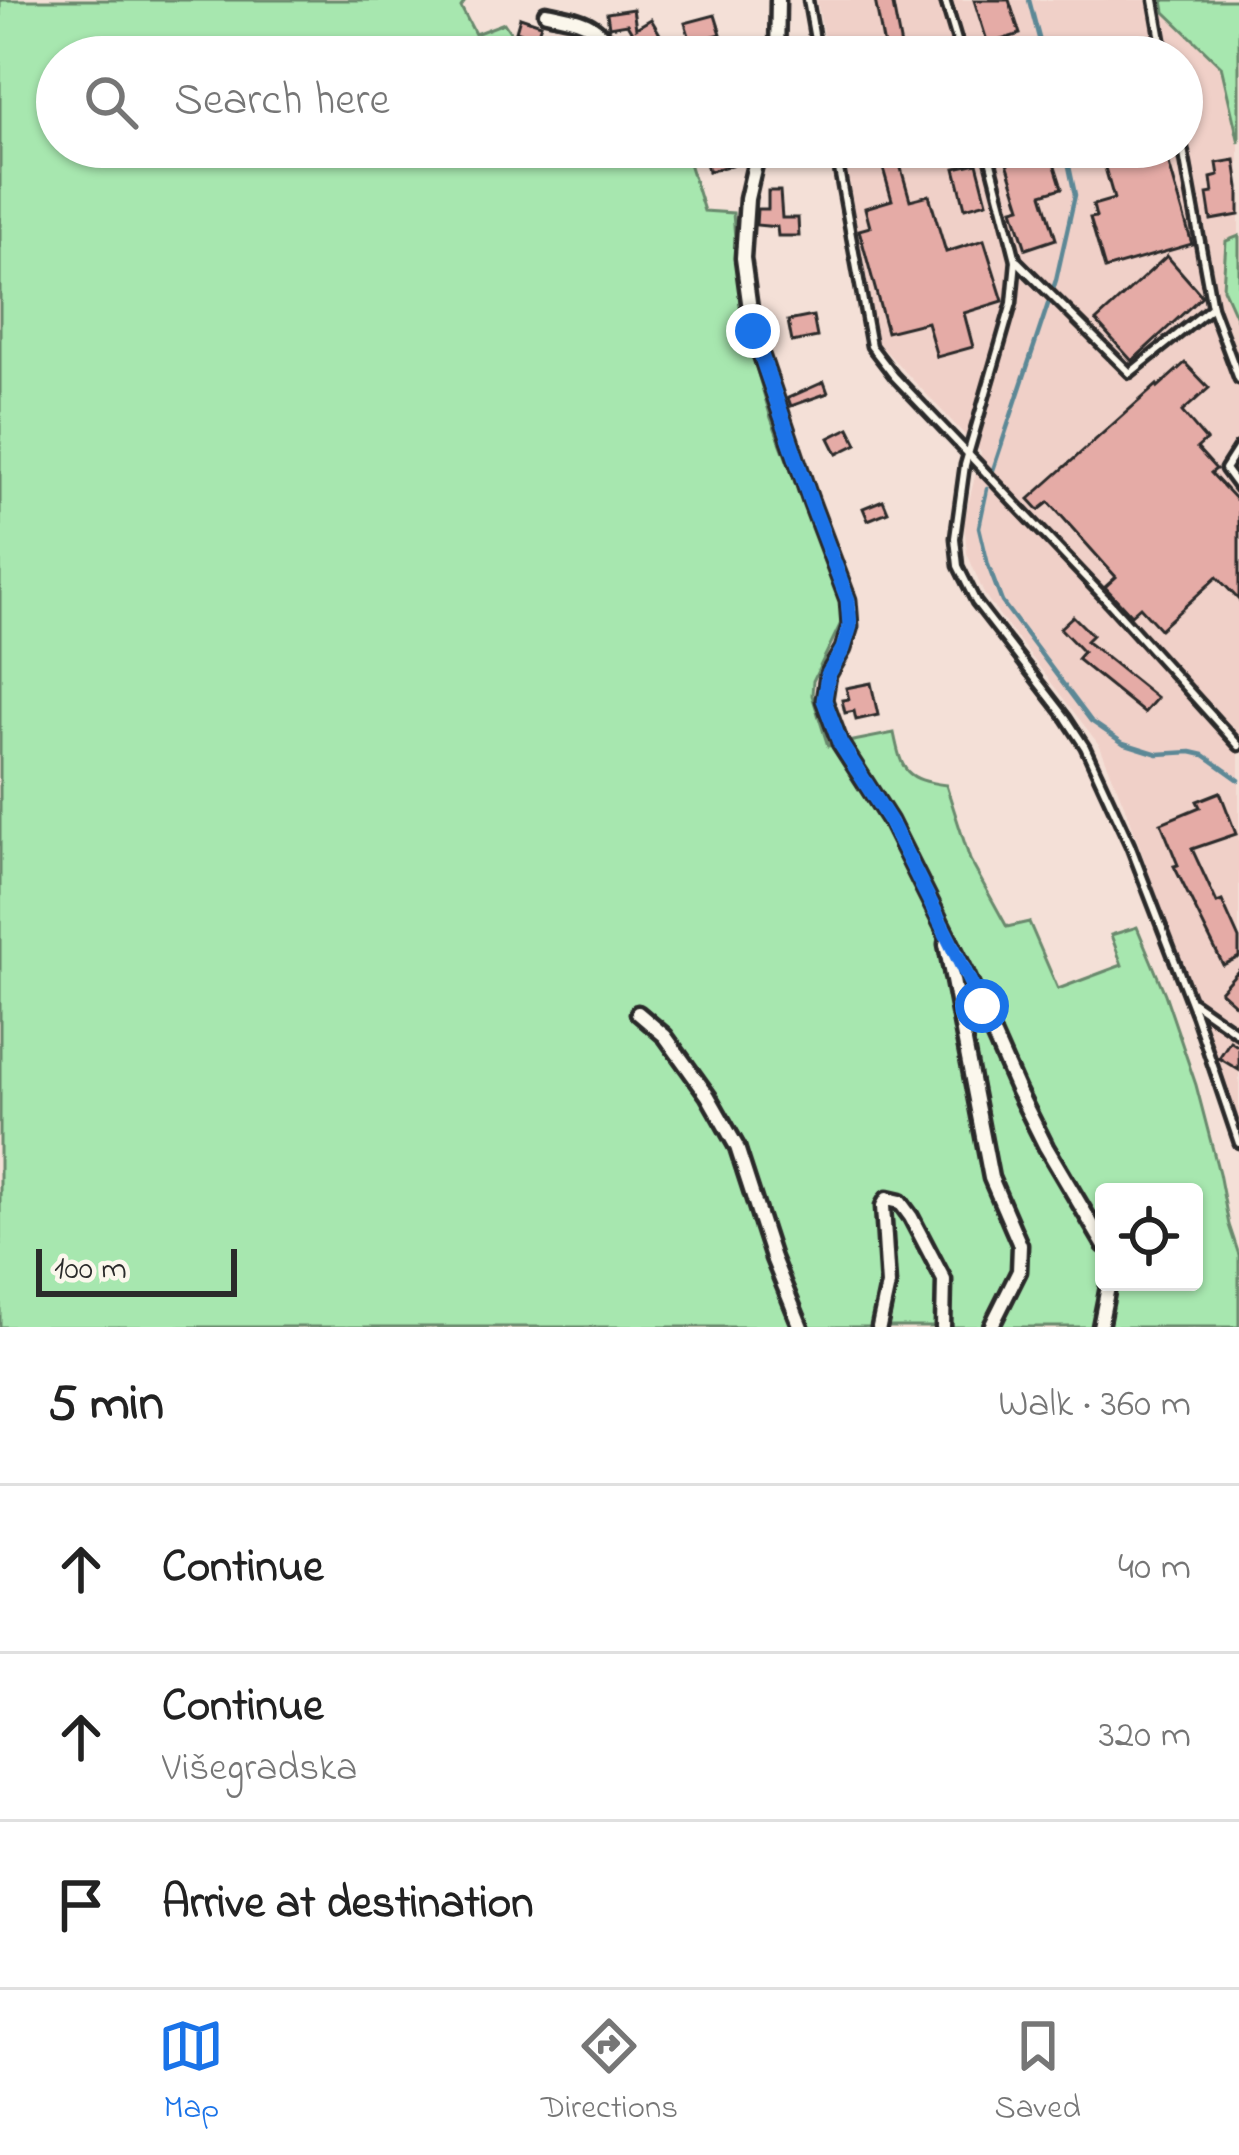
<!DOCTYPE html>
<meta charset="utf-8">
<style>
:root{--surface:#fff;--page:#f2f2f2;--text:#222;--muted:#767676;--line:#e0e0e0;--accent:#1a73e8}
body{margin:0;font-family:"Indie Flower",sans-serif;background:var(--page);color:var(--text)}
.controls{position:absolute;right:36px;bottom:36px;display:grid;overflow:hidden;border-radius:12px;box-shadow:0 3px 9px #0004}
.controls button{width:108px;height:108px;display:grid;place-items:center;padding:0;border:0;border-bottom:3px solid var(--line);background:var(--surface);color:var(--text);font:60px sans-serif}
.scale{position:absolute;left:36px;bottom:30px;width:201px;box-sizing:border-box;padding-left:12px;border:6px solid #2b2b2b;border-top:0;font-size:33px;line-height:42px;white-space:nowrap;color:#2b2b2b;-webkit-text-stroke:9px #fbf7ec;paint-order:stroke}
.stop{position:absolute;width:36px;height:36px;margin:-27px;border:9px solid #1a73e8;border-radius:50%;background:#fff}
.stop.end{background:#1a73e8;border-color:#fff;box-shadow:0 3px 12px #0008}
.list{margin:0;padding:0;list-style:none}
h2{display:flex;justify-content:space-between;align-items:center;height:156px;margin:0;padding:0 48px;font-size:51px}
h2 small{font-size:39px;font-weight:400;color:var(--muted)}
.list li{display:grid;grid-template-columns:78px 1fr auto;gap:36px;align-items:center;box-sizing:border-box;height:168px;padding:0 48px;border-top:3px solid var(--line)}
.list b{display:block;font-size:45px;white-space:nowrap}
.list p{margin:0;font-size:39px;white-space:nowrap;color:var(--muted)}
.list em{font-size:39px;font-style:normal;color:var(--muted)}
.icon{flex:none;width:66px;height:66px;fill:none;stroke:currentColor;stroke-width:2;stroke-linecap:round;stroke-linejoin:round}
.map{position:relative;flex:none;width:1239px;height:1327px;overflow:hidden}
.search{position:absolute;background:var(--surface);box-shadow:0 3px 9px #0004;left:36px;right:36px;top:36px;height:132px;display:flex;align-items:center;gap:30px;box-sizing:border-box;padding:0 42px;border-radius:66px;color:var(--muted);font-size:45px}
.sheet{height:660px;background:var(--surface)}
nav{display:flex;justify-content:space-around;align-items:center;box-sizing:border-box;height:168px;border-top:3px solid var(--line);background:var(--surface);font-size:33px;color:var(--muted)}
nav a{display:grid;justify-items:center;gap:6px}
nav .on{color:var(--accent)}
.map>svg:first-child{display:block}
.built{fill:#f0d0c8}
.green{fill:#a7e7af;stroke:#69896d;stroke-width:3;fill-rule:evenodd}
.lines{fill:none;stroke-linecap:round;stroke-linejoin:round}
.stream{stroke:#5c8896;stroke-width:4.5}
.building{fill:#e5aba6;stroke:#2b2b2b;stroke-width:3}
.service-casing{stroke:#2b2b2b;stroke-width:15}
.minor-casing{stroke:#2b2b2b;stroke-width:21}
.service{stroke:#fbf7ec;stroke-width:6}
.minor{stroke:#fbf7ec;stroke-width:12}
.route{stroke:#1a73e8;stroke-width:15}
</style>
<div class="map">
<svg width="1239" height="1327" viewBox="0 0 1239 1327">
<rect width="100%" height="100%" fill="#f4e0d7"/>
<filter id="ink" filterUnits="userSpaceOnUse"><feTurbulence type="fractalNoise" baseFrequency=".00833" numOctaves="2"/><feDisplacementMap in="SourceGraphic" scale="24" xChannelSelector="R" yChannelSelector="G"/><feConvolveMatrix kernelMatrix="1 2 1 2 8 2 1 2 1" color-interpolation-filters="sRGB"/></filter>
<g filter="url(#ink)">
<path class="built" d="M817,0h346l2,13 56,53 18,77v93l-13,5 -3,47 16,36v795l-21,-50 -87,-247 -31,-76 -104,-135 -12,-17 -17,-41 -3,-31 17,-70 -104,-110 -34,-195h339v-90h-355z"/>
<g class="green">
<path d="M0,0h466l-5,7 14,27 29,-11 23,34h-470v90h627l20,64 29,2 8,103 30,102 69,182 1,23 -28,58 -1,14 16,51 66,-13c8,39 11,46 52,52l24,75 37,67 22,-5 29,67 64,-24 -11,-30 26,-8 28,67 31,91 23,88 10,52 10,30v72h-1239zM1104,1192h90v90h-90z"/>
<path d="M1163,0h76v143l-18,-77 -56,-54z"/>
<path d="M1239,236v88l-16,-36 3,-47z"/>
</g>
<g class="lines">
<g class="stream">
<path d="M1029,0l15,57"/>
<path d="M993,470l63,-190 19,-85 -10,-48"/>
<path d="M987,489l-8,38 9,38 14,37 89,119 32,22 35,11 33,-2 13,3 35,25"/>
</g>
</g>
<g class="building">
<path d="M875,0h17l11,57h-17z"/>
<path d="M974,0h35l11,34 -32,10z"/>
<path d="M633,9l3,19 15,-9 13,22 -20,12 -17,-29 -18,3 -2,-14z"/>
<path d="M715,15l6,19 -30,8 -6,-19z"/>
<path d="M520,17l21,7 -5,14 -20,-7z"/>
<path d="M703,147h28l6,16 -29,9z"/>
<path d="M877,147h18l15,53 19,-5 17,57 38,-12 19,61 -39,12 9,34 -36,10 -10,-35 -40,10 -28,-102 11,-3 -5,-19 27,-8z"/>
<path d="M1002,147h47l13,41 -20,6 14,45 -30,10 -13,-40 8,-2z"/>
<path d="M1099,147h65l28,97 -87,25 -15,-51 6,-1 -3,-12 21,-6z"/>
<path d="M1235,160l4,27v28l-28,5 -4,-26 6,-1 -2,-15 8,-2 -2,-13z"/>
<path d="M977,163l10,39 -22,6 -10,-40z"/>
<path d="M768,191h12l2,27h16l1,18h-21l-1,-9 -21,-2 1,-16h11z"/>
<path d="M1167,256l35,40 -70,65 -36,-40z"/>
<path d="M813,316l4,21 -25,5 -4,-21z"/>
<path d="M1185,363l24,25 -27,24 24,28 -9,8 19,21 -5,4 28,30v97l-22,-23 -57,52 -20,-22 -9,8 -26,-28 11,-10 -67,-75 -10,8 -10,-11 128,-114 1,2z"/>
<path d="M824,382l4,11 -37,13 -3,-8z"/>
<path d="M849,428l8,16 -20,10 -8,-16z"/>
<path d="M883,500l5,12 -20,8 -5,-12z"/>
<path d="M1073,616l19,19 -6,6 71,57 -13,15 -67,-54 6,-7 -23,-24z"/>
<path d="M871,683l7,32 -22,5 -2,-9 -9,2 -3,-13 7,-1 -3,-11z"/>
<path d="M1220,792l16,42 -44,15 25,54 5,-2 17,38v18l-16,8 -49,-99 4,-1 -17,-42 39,-16 -3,-6z"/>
<path d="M1239,970v38l-19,-17z"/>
<path d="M1230,1041l9,6v23l-20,-12z"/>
</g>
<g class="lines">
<defs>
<g id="service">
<path d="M808,0l10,57"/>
<path d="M945,0l17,57"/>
<path d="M1154,0l10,57"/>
<path d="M835,147l36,199 23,30 210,221 135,149"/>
<path d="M987,147l29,113 -4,43 -47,162 -10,73 3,28 18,36 90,116 19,29 45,98 66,171 43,127"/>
<path d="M1016,260l114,113 82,-66 -30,-164"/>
<path d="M1212,307l27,72"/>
<path d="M1239,447l-14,22 14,19"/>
<path d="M1193,1002l46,32"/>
</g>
<g id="minor">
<path d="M546,13c43,9 47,9 74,44"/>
<path d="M777,57l1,-57"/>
<path d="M759,147l-12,52 -4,59 10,73 58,171 37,98 2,26 -7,23 -15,26 -4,25 16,43 50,78 76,152 52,118 28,56 58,98"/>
<path d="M946,944l45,234 29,67 -1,26 -28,56"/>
<path d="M638,1013l27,23 43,60 29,51 36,111 28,69"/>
<path d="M879,1327l9,-42 -5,-79 4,-7 13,3 11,15 33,63 -1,47"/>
<path d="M1100,1327l9,-45"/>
</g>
</defs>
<use href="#service" class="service-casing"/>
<use href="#minor" class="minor-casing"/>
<use href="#service" class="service"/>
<use href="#minor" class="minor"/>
</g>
</g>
<g class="lines" filter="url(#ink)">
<path class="route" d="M753,331l58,171 37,98 2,26 -7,23 -15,26 -4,25 16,43 50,78 92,185"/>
</g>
</svg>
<div class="controls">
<button><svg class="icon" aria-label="locate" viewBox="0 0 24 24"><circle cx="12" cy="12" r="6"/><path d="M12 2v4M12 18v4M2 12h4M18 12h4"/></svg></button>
</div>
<div class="scale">100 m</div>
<div class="stop" style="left:982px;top:1006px"></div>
<div class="stop end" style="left:753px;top:331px"></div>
<div class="search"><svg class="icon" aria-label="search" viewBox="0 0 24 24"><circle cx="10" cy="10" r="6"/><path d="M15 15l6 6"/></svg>Search here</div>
</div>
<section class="sheet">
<h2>5 min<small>Walk · 360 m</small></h2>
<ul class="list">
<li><svg class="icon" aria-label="ahead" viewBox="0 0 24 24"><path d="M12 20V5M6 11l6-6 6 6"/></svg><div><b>Continue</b></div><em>40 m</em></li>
<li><svg class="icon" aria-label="ahead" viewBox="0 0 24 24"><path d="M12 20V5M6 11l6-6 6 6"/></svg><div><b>Continue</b><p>Višegradska</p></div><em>320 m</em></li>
<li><svg class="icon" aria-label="arrive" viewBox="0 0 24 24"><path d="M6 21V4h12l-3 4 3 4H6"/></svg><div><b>Arrive at destination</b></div></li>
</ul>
</section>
<nav>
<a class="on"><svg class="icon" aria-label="map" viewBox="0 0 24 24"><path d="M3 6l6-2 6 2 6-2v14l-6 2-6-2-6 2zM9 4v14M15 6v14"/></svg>Map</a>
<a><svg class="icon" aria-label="directions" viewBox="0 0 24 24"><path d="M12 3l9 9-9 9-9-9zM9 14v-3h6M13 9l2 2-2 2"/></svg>Directions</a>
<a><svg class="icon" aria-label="saved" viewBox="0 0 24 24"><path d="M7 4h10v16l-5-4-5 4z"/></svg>Saved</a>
</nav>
